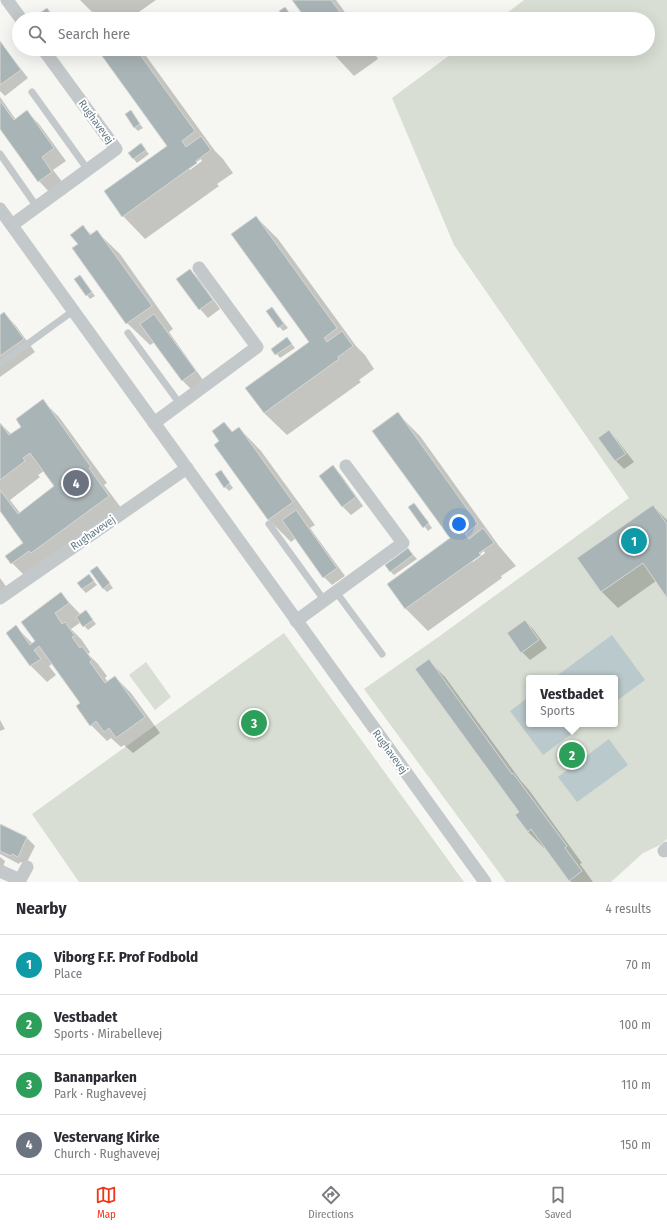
<!DOCTYPE html>
<meta charset="utf-8">
<style>
:root{--surface:#fff;--page:#f2f2f3;--text:#2b2b33;--muted:#7c7c81;--line:#e1e1e2;--accent:#f03518}
body{margin:0;font-family:"Fira Sans Condensed",sans-serif;background:var(--page);color:var(--text)}
.you{position:absolute;left:459px;top:524px;width:14px;height:14px;margin:-10px;border:3px solid #fff;border-radius:50%;background:#1a73e8;box-shadow:0 0 0 6px #1a73e833}
.badge{display:grid;place-items:center;width:26px;height:26px;border-radius:50%;background:var(--accent);color:#fff;font-size:13px;font-weight:700}
.pin{position:absolute;translate:-50% -50%;border:2px solid #fff;box-shadow:0 1px 4px #0006}
.popup{position:absolute;left:526px;top:675px;width:92px;height:52px;box-sizing:border-box;display:grid;place-content:center;border-radius:4px;background:var(--surface);filter:drop-shadow(0 1px 3px #0005);font-size:13px;white-space:nowrap;color:var(--muted)}
.popup b{font-size:15px;color:var(--text)}
.popup::after{content:'';position:absolute;left:50%;top:100%;margin-left:-8px;border:8px solid transparent;border-top-color:var(--surface)}
.list{margin:0;padding:0;list-style:none}
h2{display:flex;justify-content:space-between;align-items:center;height:52px;margin:0;padding:0 16px;font-size:17px}
h2 small{font-size:13px;font-weight:400;color:var(--muted)}
.list li{display:grid;grid-template-columns:26px 1fr auto;gap:12px;align-items:center;box-sizing:border-box;height:60px;padding:0 16px;border-top:1px solid var(--line)}
.list b{display:block;font-size:15px;white-space:nowrap}
.list p{margin:0;font-size:13px;white-space:nowrap;color:var(--muted)}
.list em{font-size:13px;font-style:normal;color:var(--muted)}
.icon{flex:none;width:22px;height:22px;fill:none;stroke:currentColor;stroke-width:2;stroke-linecap:round;stroke-linejoin:round}
.map{position:relative;flex:none;width:667px;height:882px;overflow:hidden}
.search{position:absolute;background:var(--surface);box-shadow:0 4px 16px #0002;left:12px;right:12px;top:12px;height:44px;display:flex;align-items:center;gap:10px;box-sizing:border-box;padding:0 14px;border-radius:22px;color:var(--muted);font-size:15px}
.sheet{height:292px;background:var(--surface)}
nav{display:flex;justify-content:space-around;align-items:center;box-sizing:border-box;height:56px;border-top:1px solid var(--line);background:var(--surface);font-size:11px;color:var(--muted)}
nav a{display:grid;justify-items:center;gap:2px}
nav .on{color:var(--accent)}
.map>svg:first-child{display:block}
.green{fill:#d8ded3;fill-rule:evenodd}
.water{fill:#bac9cc}
.shadow{fill:#0003;fill-rule:evenodd}
.building{fill:#a9b4b7;stroke:#d7d7d5}
.lines{fill:none;stroke-linecap:round;stroke-linejoin:round}
.lane{stroke:#c3c8ca;stroke-width:7}
.street{stroke:#c3c8ca;stroke-width:13}
.labels{text-anchor:middle;dominant-baseline:central;stroke-width:4;stroke-linejoin:round;paint-order:stroke}
.street-label{font-size:11px;fill:#637985;stroke:#fff}
</style>
<div class="map">
<svg width="667" height="882" viewBox="0 0 667 882">
<rect width="100%" height="100%" fill="#f6f6f2"/>
<g class="green">
<path d="M524,0h143v839l-7,6 -17,8 -32,29h-105l-142,-193 73,-51 192,-140 -175,-253 -62,-147 66,-49h190v-30h-149zM529,678h86v46h-86z"/>
<path d="M284,633l180,249h-385l-47,-68z"/>
<path d="M146,662l25,35 -16,13 -26,-35z"/>
</g>
<g class="water">
<path d="M612,635l33,45 -30,22v-24h-61z"/>
<path d="M529,697v27h56l-42,31 -33,-44z"/>
<path d="M609,739l19,26 -51,37 -19,-25z"/>
</g>
<g class="shadow">
<path d="M80,0h76l-27,19h-14l-1,-1 -2,1h-13z"/>
<path d="M293,0h43l14,19h-43z"/>
<path d="M0,42l28,36 -23,18 -5,-5z"/>
<path d="M98,49h43l74,102 8,8 10,14 -16,11 2,2 -74,53 -22,-23 -18,-24 63,-46zM201,159l1,2 -12,9 -2,-2z"/>
<path d="M329,49h43l6,10 -24,17z"/>
<path d="M0,97l16,23 11,-8 12,12 27,37 -13,9 11,14 -13,10 -12,-13 -39,-54z"/>
<path d="M131,112l12,16 -5,3 -3,-3z"/>
<path d="M145,149l4,5 -12,9 -8,-10z"/>
<path d="M256,217l22,22 78,107 9,9 9,14 -15,11 2,2 -74,53 -23,-22 46,-71z"/>
<path d="M83,227l9,8 5,-3 23,22 53,75 -4,3 34,48 -12,9 -8,-8 -28,-39 -5,3 -23,-22 -48,-78z"/>
<path d="M190,270l8,8 22,31 -12,9 -8,-9 -22,-30z"/>
<path d="M80,276l15,20 -5,3 -3,-4z"/>
<path d="M272,308l16,20 -5,3 -16,-20z"/>
<path d="M4,313l12,13 19,26 -35,25v-61z"/>
<path d="M291,343l4,5 -15,10 -7,-9z"/>
<path d="M43,401l16,16 48,66 -3,2 21,28 -97,66 -16,-16 13,-20 -25,-33v-87l12,12 11,-8zM44,471l12,15 -36,27 -10,-13 30,-23 -2,-2z"/>
<path d="M398,414l22,22 79,110 17,20 -15,10 1,2 -74,53 -22,-22 -18,-25 64,-45zM484,551l1,2 -12,9 -2,-1z"/>
<path d="M224,423l9,9 6,-4 22,23 54,74 -5,3 35,48 -13,9 -8,-8 -28,-39 -5,4 -22,-22 -54,-75 5,-4z"/>
<path d="M609,432l8,8 17,22 -10,7 -8,-8 -17,-22z"/>
<path d="M333,467l8,8 22,31 -12,9 -8,-8 -23,-31z"/>
<path d="M221,472l12,16 -4,3 -4,-4z"/>
<path d="M414,504l18,24 -4,3 -18,-24z"/>
<path d="M653,506l14,14v76l-11,-15 -38,27 -16,-16 -23,-34z"/>
<path d="M408,549l9,10 -23,16 -4,-4z"/>
<path d="M101,572l12,16 -6,4 -4,-4z"/>
<path d="M89,575l8,10 -11,8 -4,-4z"/>
<path d="M0,578l10,14 -10,11z"/>
<path d="M61,594l20,21h8l7,9 -8,6 -7,-8 -10,7 10,10 9,13 -2,2 10,10 9,12 -2,2 3,4 7,-5 16,16 29,40 -27,20 -9,-8 -3,2 -10,-9 -4,3 -16,-16 -9,-22 -29,-40 -4,3 7,9 -9,7 -16,-16 -24,-33 9,-6 17,17 4,-3z"/>
<path d="M525,621l8,8 14,19 -17,12 -8,-8z"/>
<path d="M429,661l16,16 76,104 8,9 53,73 -2,1 13,18h-22l-26,-35 -1,1 -16,-16 -8,-20z"/>
<path d="M0,720l5,9 -5,2z"/>
<path d="M0,825l27,13 8,8 -9,18 -6,-2 -1,2 -19,-10z"/>
<path d="M0,857l5,4 -2,6 -3,-2z"/>
</g>
<g class="building">
<path d="M292,0h39l14,19h-39z"/>
<path d="M285,7l9,12h-9l-6,-8z"/>
<path d="M47,8l8,11h-20l-1,-2z"/>
<path d="M0,41l21,29 -21,15z"/>
<path d="M97,49h39l59,82 -13,10 4,6 15,-11 10,14 -15,11 1,2 -75,54 -18,-26 63,-45z"/>
<path d="M0,101l14,19 13,-10 27,38 -12,9 10,15 -14,10 -38,-53z"/>
<path d="M131,110l9,14 -6,4 -9,-14z"/>
<path d="M141,143l5,7 -13,9 -5,-6z"/>
<path d="M256,216l81,112 -13,10 3,4 15,-11 11,15 -15,11 1,2 -75,54 -19,-25 64,-46 -78,-108z"/>
<path d="M83,225l7,10 7,-5 55,76 -26,18 -54,-76 6,-4 -8,-9z"/>
<path d="M190,269l23,31 -14,10 -23,-31z"/>
<path d="M80,275l12,17 -6,4 -12,-17z"/>
<path d="M272,307l12,17 -6,4 -12,-17z"/>
<path d="M4,312l20,27 -24,17v-41z"/>
<path d="M154,314l42,57 -14,10 -42,-57z"/>
<path d="M287,337l5,7 -17,11 -4,-6z"/>
<path d="M43,399l48,68 -2,1 20,28 -78,57 -2,-2 -18,13 -6,-8 18,-13 -23,-32v-21l18,24 36,-28 -24,-33 -7,5 2,3 -25,19v-57l9,12 12,-8 -5,-8z"/>
<path d="M398,412l80,112 -13,10 4,5 14,-11 11,15 -15,10 2,2 -76,54 -18,-25 63,-46 -78,-107z"/>
<path d="M224,422l8,10 7,-5 54,75 -25,18 -54,-75 5,-4 -7,-10z"/>
<path d="M609,430l17,24 -11,7 -17,-23z"/>
<path d="M333,465l23,32 -14,10 -23,-31z"/>
<path d="M221,470l9,13 -6,5 -9,-14z"/>
<path d="M414,503l15,20 -6,5 -15,-21z"/>
<path d="M653,505l14,19v74l-24,-35 -42,29 -24,-34z"/>
<path d="M296,510l41,58 -14,10 -41,-58z"/>
<path d="M408,548l5,7 -23,17 -5,-7z"/>
<path d="M97,566l13,17 -7,6 -13,-18z"/>
<path d="M89,574l5,7 -12,8 -5,-6z"/>
<path d="M61,592l8,11 -14,10 7,11 3,-2 10,14 -3,1 8,11 2,-2 10,14 -2,2 15,21 10,-7 30,41 -29,21 -7,-10 -5,4 -8,-11 -6,5 -14,-20 4,-3 -41,-57 -5,4 7,9 -11,7 -24,-33 10,-8 14,20 5,-4 -14,-19z"/>
<path d="M86,610l7,10 -10,7 -7,-10z"/>
<path d="M525,620l14,20 -18,13 -14,-20z"/>
<path d="M429,659l83,115 1,-1 54,73 -2,2 17,23 -13,10 -38,-52 -3,3 -13,-17 4,-3 -104,-143z"/>
<path d="M0,824l27,13 -9,20 -6,-3 -1,2 -11,-5z"/>
</g>
<g class="lines">
<g class="lane">
<path d="M32,92l56,78"/>
<path d="M0,154l37,53"/>
<path d="M128,333l52,71"/>
<path d="M0,364l73,-53"/>
<path d="M269,524l55,76"/>
<path d="M336,592l46,62"/>
</g>
<g class="street">
<path d="M7,0l14,19"/>
<path d="M0,209l485,673"/>
<path d="M12,225l104,-76 -73,-100"/>
<path d="M154,423l103,-76 -58,-79"/>
<path d="M0,598l187,-130"/>
<path d="M296,621l107,-78 -57,-77"/>
<path d="M664,851l3,-3"/>
<path d="M0,871l20,9 7,-13"/>
</g>
</g>
<g class="labels">
<g class="street-label">
<text transform="translate(96 122) rotate(54)">Rughavevej</text>
<text transform="translate(93 533) rotate(-35)">Rughavevej</text>
<text transform="translate(390 752) rotate(54)">Rughavevej</text>
</g>
</g>
</svg>
<div class="you"></div>
<div class="pin badge" style="left:634px;top:541px;background:#0f9aa8">1</div>
<div class="pin badge" style="left:572px;top:755px;background:#2e9e5b">2</div>
<div class="popup"><b>Vestbadet</b>Sports</div>
<div class="pin badge" style="left:254px;top:723px;background:#2e9e5b">3</div>
<div class="pin badge" style="left:76px;top:483px;background:#6b7280">4</div>
<div class="search"><svg class="icon" aria-label="search" viewBox="0 0 24 24"><circle cx="10" cy="10" r="6"/><path d="M15 15l6 6"/></svg>Search here</div>
</div>
<section class="sheet">
<h2>Nearby<small>4 results</small></h2>
<ul class="list">
<li><span class="badge" style="background:#0f9aa8">1</span><div><b>Viborg F.F. Prof Fodbold</b><p>Place</p></div><em>70 m</em></li>
<li><span class="badge" style="background:#2e9e5b">2</span><div><b>Vestbadet</b><p>Sports · Mirabellevej</p></div><em>100 m</em></li>
<li><span class="badge" style="background:#2e9e5b">3</span><div><b>Bananparken</b><p>Park · Rughavevej</p></div><em>110 m</em></li>
<li><span class="badge" style="background:#6b7280">4</span><div><b>Vestervang Kirke</b><p>Church · Rughavevej</p></div><em>150 m</em></li>
</ul>
</section>
<nav>
<a class="on"><svg class="icon" aria-label="map" viewBox="0 0 24 24"><path d="M3 6l6-2 6 2 6-2v14l-6 2-6-2-6 2zM9 4v14M15 6v14"/></svg>Map</a>
<a><svg class="icon" aria-label="directions" viewBox="0 0 24 24"><path d="M12 3l9 9-9 9-9-9zM9 14v-3h6M13 9l2 2-2 2"/></svg>Directions</a>
<a><svg class="icon" aria-label="saved" viewBox="0 0 24 24"><path d="M7 4h10v16l-5-4-5 4z"/></svg>Saved</a>
</nav>
